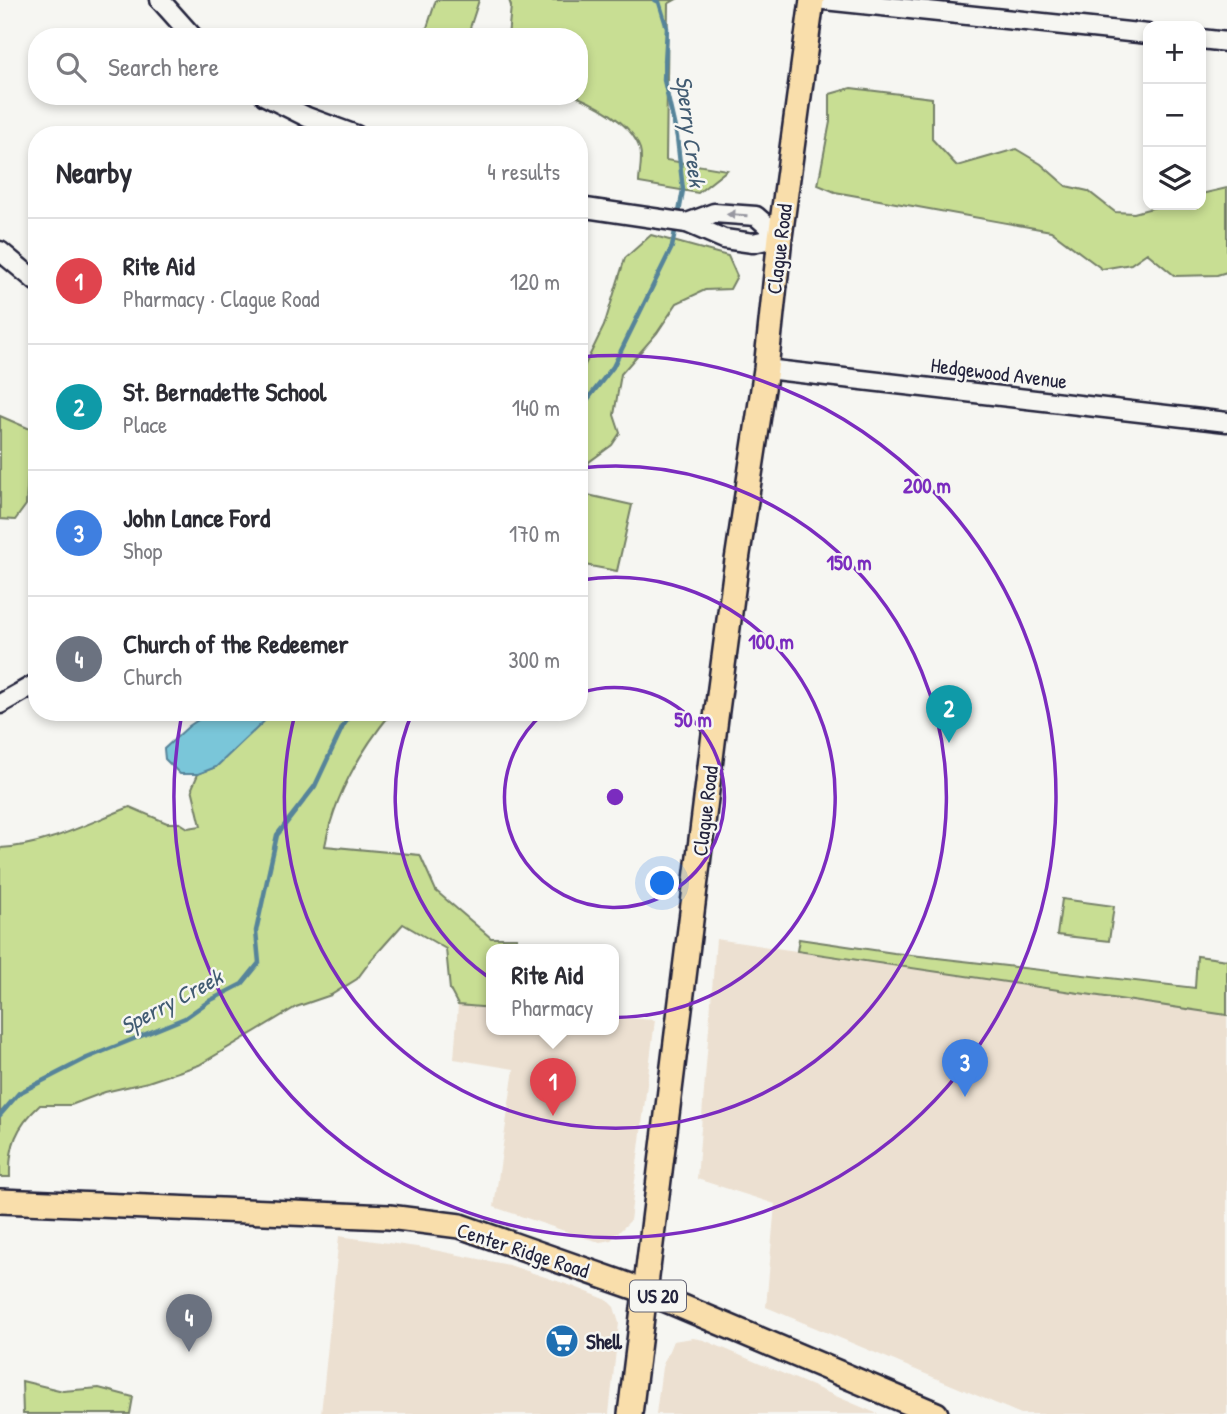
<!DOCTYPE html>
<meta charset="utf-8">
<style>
:root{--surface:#fff;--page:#f2f2f3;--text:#2b2b33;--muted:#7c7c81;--line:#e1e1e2;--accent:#0f766e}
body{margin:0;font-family:"Patrick Hand",sans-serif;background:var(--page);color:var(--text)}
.controls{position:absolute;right:21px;top:21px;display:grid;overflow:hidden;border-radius:14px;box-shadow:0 4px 10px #0003}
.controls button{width:63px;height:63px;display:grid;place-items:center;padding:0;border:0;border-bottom:2px solid var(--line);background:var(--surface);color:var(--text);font:35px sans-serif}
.you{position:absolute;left:663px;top:884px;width:24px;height:24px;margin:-18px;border:5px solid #fff;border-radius:50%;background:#1a73e8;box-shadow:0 0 0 10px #1a73e833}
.badge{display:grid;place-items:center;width:46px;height:46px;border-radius:50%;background:var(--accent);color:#fff;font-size:23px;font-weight:700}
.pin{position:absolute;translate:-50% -58px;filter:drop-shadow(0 2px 4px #0008)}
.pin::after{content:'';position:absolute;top:37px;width:24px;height:21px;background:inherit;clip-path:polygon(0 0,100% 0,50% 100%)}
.popup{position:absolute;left:486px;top:944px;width:133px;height:91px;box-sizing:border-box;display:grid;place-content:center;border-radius:14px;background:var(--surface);filter:drop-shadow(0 2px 5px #0005);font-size:23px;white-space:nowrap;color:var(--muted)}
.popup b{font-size:26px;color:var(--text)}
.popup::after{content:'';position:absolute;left:50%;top:100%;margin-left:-14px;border:14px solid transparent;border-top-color:var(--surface)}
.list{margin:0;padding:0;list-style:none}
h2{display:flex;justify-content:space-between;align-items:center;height:91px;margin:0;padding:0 28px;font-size:30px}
h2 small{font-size:23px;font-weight:400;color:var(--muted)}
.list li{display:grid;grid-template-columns:46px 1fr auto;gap:21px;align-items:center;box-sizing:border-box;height:126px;padding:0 28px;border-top:2px solid var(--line)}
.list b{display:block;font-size:26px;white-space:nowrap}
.list p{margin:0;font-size:23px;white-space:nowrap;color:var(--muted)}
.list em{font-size:23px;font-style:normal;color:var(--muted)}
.icon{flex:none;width:38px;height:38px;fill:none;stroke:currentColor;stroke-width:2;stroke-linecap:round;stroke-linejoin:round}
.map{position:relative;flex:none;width:1227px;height:1414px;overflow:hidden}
.search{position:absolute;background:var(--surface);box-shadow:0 4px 10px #0003;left:28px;top:28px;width:560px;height:77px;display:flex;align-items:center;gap:18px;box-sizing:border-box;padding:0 24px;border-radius:28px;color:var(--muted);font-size:26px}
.panel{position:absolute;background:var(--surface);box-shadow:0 4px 10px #0003;left:28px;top:126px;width:560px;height:595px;border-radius:28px}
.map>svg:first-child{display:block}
.built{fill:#ece0d1}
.green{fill:#c8de93;stroke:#758067;stroke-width:2}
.water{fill:#7ac6d9;stroke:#57849a;stroke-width:2}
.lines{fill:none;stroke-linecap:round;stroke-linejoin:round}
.stream{stroke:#57849a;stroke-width:4.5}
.minor-casing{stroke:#22223b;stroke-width:23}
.major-casing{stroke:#22223b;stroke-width:28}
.minor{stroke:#f6f6f2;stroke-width:18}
.major{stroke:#f9deab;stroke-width:23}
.oneway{fill:#9797a0}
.ring{fill:none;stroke:#7b2cbf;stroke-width:3.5}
.labels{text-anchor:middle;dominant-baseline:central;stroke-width:5;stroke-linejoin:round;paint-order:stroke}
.shield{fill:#f6f6f2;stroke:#626272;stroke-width:2}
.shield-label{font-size:19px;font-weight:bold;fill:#22223b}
.street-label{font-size:21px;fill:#22223b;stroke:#f6f6f2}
.poi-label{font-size:21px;font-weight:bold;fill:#22223b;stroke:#f6f6f2;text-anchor:start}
.water-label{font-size:23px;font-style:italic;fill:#415b72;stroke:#f6f6f2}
.centre{fill:#7b2cbf;stroke:#f6f6f2;stroke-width:3.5}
.ring-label{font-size:21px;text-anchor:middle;font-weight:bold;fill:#7b2cbf;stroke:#f6f6f2;stroke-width:5;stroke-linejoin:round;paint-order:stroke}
</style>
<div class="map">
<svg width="1227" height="1414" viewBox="0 0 1227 1414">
<rect width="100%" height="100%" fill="#f6f6f2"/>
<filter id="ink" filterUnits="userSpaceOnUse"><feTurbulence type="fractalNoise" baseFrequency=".0143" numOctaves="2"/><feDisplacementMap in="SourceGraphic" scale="14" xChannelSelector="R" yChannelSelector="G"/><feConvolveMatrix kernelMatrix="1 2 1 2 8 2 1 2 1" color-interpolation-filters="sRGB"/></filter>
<g filter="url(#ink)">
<g class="built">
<path d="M716,939l511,76v399h-206l-255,-107 9,-103 -78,-25z"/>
<path d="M458,1005l34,3v22h122v-13l41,3 -25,201 -19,19 -11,2 -18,-5 -88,-30 20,-138 -60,-10z"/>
<path d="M339,1236l85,12 85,17 66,22 32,13 7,7 5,16 -10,91h-288z"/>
<path d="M693,1338l11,2 174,74h-222l6,-47 11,-26z"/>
</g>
<g class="green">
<path d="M436,0h43l-12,37h-43z"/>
<path d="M509,0h166l-7,4 -2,156 61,10 -29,23 -59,-10c0,-10 4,-24 1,-34 -8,-25 -41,-43 -64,-53h3v-59h-71l3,-31z"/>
<path d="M851,88l81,10v41l25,27 59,-17 25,15 25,22 22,5 27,21 19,1 29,-8h38v-11l26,-6v84l-10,3 -42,1 -28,-23 -16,11 -29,5 -51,-38 -216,-39 -17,-7 12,-63v-28z"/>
<path d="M651,235l77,21 9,20 -7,13 -25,1 -28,13 -20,30 -36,41 -7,41 6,18 -8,12 -23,17 -10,25v-110l25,-51 21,-68z"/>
<path d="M0,416l37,16v37l-9,3 -2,33 -11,15 -15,-1z"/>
<path d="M579,493l53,12 -15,66 -38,-7z"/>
<path d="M273,712h119c-31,38 -58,85 -67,134l95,9 16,36 55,47h26l-1,12h-24v58l-34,-3 -8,-15 -4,-41 -43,-25 -31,35 -15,20 -26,16 -35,12 -97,58 -51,17 -43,10 -34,13h-31c-24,22 -31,40 -30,72h-10v-329c46,-2 88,-25 130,-41l37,16h13l8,5 13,-2 -9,-38 6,-14 18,-7z"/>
<path d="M1062,899l52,7 -5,35 -52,-6z"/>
<path d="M799,939l95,14 301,35 2,-32 30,4v55l-430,-64z"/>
<path d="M22,1381l41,10 36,-3 34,9 -3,17h-107z"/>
</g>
<path class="water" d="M210,712h64l-58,55 -18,7h-18l-15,-15 -1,-10 25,-23z"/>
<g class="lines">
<g class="stream">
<path d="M655,0l4,2 8,26 -3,52 13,57 6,53 -5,28"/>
<path d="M579,410l34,-43 59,-120 4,-21"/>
<path d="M0,1115l19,-22 68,-35 98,-40 24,-17 33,-17 17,-21 -3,-32 21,-96 38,-49 28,-60 10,-14"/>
</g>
<defs>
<g id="minor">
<path d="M160,0l33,37"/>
<path d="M824,0l324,34"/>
<path d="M1201,39l26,3"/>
<path d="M265,96l42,21 49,18"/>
<path d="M579,207l108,16 37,16 29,4 27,-6"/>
<path d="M687,223l27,-10 42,3 24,21"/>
<path d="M0,251l37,31"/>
<path d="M766,369l461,53"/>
<path d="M0,704l37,-21"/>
</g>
<g id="major">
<path d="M0,1201l389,16 71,9 185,65 291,123"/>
<path d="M630,1414l86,-696 20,-151 30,-198 14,-132 32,-237"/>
</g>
</defs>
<use href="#minor" class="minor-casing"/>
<use href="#major" class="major-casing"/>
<use href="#minor" class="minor"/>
<use href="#major" class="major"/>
</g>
<defs><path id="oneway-solid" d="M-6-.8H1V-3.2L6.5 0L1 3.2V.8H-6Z" transform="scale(1.75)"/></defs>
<use class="oneway" href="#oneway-solid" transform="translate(737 215) rotate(-176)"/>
</g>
<g class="ring">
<path d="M580 693A110 110 0 1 1 544 713"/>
<path d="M581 580A220 220 0 1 1 412 713"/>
<path d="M580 468A331 331 0 1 1 295 714"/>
<path d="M580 357A441 441 0 1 1 182 713"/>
</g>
<defs>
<symbol id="supermarket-disc" viewBox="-11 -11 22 22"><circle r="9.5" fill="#1f6fb2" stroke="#f6f6f2"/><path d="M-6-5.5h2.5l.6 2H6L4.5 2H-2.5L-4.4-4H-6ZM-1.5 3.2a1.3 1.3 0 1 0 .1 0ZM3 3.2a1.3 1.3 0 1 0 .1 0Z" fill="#fff"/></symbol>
</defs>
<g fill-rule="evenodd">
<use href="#supermarket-disc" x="543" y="1322" width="38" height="38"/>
</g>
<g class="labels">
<rect class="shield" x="630" y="1280.5" width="56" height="31" rx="5"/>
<g class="shield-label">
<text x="658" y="1296">US 20</text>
</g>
<g class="street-label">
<text transform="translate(779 249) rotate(-83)">Clague Road</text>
<text transform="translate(999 373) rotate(7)">Hedgewood Avenue</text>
<text transform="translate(705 811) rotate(-83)">Clague Road</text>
<text transform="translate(523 1250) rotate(18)">Center Ridge Road</text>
</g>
<g class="poi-label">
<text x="586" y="1341">Shell</text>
</g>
<g class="water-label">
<text transform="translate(691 131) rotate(83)">Sperry Creek</text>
<text transform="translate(171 1001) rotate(-28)">Sperry Creek</text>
</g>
</g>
<circle cx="615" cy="797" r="10" class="centre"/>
<g class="ring-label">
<text x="927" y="493">200 m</text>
<text x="849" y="570">150 m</text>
<text x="771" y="649">100 m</text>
<text x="693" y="727">50 m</text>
</g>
</svg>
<div class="controls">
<button>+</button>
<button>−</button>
<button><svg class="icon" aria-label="layers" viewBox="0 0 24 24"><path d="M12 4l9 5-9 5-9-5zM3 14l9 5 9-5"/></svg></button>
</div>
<div class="you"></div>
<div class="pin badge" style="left:553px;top:1116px;background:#e0444e">1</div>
<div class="popup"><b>Rite Aid</b>Pharmacy</div>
<div class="pin badge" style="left:949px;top:743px;background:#0f9aa8">2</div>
<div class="pin badge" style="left:965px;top:1097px;background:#3f7fe0">3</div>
<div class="pin badge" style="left:189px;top:1352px;background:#6b7280">4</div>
<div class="search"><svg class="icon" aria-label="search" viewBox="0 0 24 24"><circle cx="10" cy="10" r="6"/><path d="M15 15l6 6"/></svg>Search here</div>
<section class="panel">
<h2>Nearby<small>4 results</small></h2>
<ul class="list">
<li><span class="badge" style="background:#e0444e">1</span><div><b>Rite Aid</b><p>Pharmacy · Clague Road</p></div><em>120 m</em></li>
<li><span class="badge" style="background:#0f9aa8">2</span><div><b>St. Bernadette School</b><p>Place</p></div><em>140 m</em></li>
<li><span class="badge" style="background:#3f7fe0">3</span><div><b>John Lance Ford</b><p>Shop</p></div><em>170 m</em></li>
<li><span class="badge" style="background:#6b7280">4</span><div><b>Church of the Redeemer</b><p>Church</p></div><em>300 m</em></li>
</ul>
</section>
</div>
